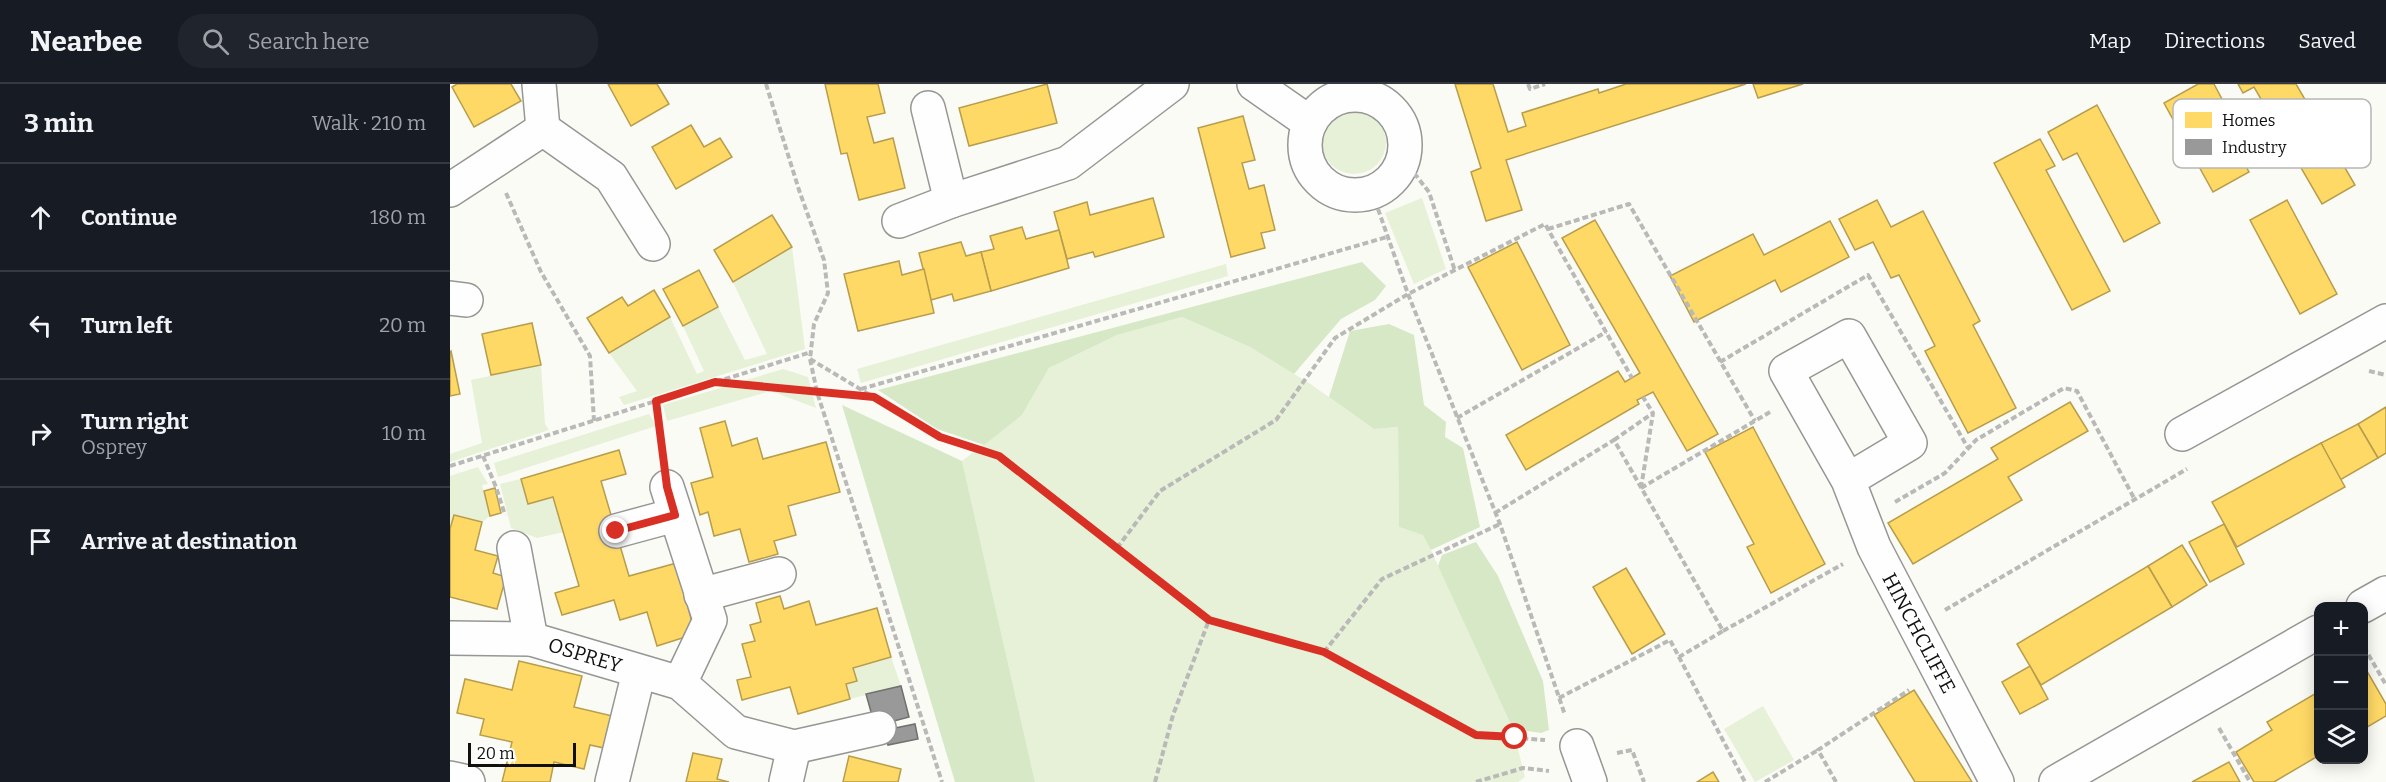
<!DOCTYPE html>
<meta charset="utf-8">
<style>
:root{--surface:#171b24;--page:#20242c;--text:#f1f3f6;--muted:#9ea1a6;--line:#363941}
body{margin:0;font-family:Bitter,serif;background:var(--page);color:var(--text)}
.controls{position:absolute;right:18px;bottom:18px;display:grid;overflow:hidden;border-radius:12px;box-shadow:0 3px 15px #0003}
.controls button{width:54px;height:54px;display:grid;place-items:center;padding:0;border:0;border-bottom:2px solid var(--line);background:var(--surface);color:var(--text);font:30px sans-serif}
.scale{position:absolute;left:18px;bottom:15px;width:108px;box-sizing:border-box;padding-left:6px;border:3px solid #101010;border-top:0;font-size:16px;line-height:21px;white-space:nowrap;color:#101010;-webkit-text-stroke:4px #fff;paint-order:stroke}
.stop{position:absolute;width:18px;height:18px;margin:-14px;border:4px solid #d93025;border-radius:50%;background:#fff}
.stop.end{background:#d93025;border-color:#fff;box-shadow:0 2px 6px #0008}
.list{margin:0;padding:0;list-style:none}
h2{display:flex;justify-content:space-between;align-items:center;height:78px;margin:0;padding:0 24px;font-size:26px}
h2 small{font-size:20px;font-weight:400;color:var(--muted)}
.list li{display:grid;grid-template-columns:39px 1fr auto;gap:18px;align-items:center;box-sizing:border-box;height:108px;padding:0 24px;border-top:2px solid var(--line)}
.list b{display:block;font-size:22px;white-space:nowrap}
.list p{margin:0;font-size:20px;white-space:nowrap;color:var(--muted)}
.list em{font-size:20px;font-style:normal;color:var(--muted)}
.icon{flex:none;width:33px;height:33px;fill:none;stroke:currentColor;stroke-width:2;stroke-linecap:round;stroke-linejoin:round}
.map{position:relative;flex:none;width:1936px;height:698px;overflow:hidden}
header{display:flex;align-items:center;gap:36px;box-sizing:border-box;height:84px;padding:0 30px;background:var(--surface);border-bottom:2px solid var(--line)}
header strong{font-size:28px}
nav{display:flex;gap:33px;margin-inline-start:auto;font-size:21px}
.search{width:420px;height:54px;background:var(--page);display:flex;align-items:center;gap:15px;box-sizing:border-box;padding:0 21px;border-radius:24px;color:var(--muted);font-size:22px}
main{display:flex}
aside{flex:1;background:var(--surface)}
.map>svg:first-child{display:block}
.green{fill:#e6f1d7}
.forest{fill:#d6e8c6}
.homes{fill:#ffd966;stroke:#b79d4c;stroke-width:1.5}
.industry{fill:#999;stroke:#707070;stroke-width:1.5}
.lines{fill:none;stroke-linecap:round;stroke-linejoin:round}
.minor-casing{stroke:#969694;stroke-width:36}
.path{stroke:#b9b9b8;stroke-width:4;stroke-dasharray:6 3;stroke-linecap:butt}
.minor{stroke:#fefefe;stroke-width:33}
.route{stroke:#d93025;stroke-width:8}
.labels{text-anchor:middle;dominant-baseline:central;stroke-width:6;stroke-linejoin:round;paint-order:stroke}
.street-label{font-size:20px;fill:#101010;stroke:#fff}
.key{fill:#fff;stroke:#b7b7b7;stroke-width:1.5}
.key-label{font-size:16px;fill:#101010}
</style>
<header>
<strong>Nearbee</strong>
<div class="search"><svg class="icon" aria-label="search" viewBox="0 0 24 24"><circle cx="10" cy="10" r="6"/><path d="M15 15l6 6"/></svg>Search here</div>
<nav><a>Map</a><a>Directions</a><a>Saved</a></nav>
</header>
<main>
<aside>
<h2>3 min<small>Walk · 210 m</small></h2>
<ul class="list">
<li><svg class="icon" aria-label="ahead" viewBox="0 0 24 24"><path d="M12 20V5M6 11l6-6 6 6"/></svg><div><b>Continue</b></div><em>180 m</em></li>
<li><svg class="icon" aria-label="left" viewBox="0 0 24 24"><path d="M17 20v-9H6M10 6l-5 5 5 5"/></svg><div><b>Turn left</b></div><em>20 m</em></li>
<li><svg class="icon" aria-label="right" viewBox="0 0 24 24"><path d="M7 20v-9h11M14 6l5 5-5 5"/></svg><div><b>Turn right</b><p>Osprey</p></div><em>10 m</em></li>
<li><svg class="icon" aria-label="arrive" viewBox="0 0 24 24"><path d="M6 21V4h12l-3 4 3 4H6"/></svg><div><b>Arrive at destination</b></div></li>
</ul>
</aside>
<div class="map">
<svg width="1936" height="698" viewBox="0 0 1936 698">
<rect width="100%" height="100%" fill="#fbfbf6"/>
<g class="green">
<circle cx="904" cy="58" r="32"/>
<path d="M972,114l24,71 -32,15 -29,-71z"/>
<path d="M342,163l13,102 -181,56 -5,-8 18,-6 -28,-38 61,-36 27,57 7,-3 -21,-45 35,-19 27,53 22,-6 -34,-72z"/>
<path d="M776,180l2,12 -367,107 -4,-14z"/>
<path d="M732,233l68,30 59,36 65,46 24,-2 1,100 25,8 89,194 12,48 -7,5h-483l-73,-321 60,-46 27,-47 68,-33z"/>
<path d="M91,281l4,59 4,6 -99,32v-8l32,-11 -11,-63z"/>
<path d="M333,285l25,8 8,31 -45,-17 -104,30 -4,-16z"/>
<path d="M199,330l7,12 -158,51 -4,-14z"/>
<path d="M28,383l10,17 -6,1 8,31 -8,6 -28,-7 -4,14v-53z"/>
<path d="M71,395l7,25 25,-7 11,35 -27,6 -26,-10 -11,-44z"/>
<path d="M441,573l10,29 -51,13 -4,-15 11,-3 -4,-13z"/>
<path d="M1313,622l31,54 -39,22 -31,-53z"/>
</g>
<g class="forest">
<path d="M912,178l24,24 -11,14 -34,19 -47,55 -44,-27 -68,-30 -65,18 -68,33 -27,47 -38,30 -47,-16 -59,-39z"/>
<path d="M939,240l25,11 10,70 22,17 -1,15 18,11 17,79 -49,23 -8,-15 -24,-8 -1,-100 -24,2 -45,-32 21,-66z"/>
<path d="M392,321l120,56 73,321h-80z"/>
<path d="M1026,458l22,34 45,105 6,49 -8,3 -28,-4 -75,-163 4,-11z"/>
</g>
<g class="homes">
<path d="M7,0h54l10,17 -47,26 -22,-40z"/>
<path d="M158,0h49l12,20 -38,22z"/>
<path d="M375,0h53l7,29 -18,4 7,26 19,-5 12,50 -46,12 -12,-47 -6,1z"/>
<path d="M597,0l10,39 -88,23 -10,-38z"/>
<path d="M1005,0h38l15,48 18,-6 -4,-13 76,-24 1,4 27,-9h120l-240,76 16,50 -36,11 -15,-49 10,-4z"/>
<path d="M1303,0h50l-45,14z"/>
<path d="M1748,0h16l10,19 -10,6 35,63 -36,20 -49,-89z"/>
<path d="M1788,0h58l59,101 -33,19 -68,-117 -11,6z"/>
<path d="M1647,21l63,118 -36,19 -47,-89 -14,7 -15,-28z"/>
<path d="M793,32l12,44 -13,3 7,26 15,-4 11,45 -14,3 4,15 -34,9 -33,-129z"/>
<path d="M241,41l13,22 16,-9 12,19 -56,32 -24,-42z"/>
<path d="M1590,55l15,27 -9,4 64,121 -38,19 -78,-147z"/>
<path d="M703,114l11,39 -69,20 -2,-5 -26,7 -13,-47 33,-10 3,13z"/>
<path d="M1427,116l14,27 32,-16 57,110 -7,4 43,83 -48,25 -43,-82 10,-5 -36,-71 -8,3 -18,-36 -18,8 -16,-31z"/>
<path d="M1837,116l50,94 -37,20 -50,-94z"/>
<path d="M322,131l20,32 -59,35 -19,-32z"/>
<path d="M1145,136l123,214 -31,17 -34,-59 -16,8 2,4 -113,66 -20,-35 112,-64 7,11 15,-9 -78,-135z"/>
<path d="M1380,137l19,36 -68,35 -6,-12 -81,42 -24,-46 83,-42 11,21z"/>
<path d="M572,143l4,12 33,-9 10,38 -78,23 -10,-39 13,-3 -4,-13z"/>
<path d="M511,158l5,14 15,-4 10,39 -37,10 -2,-7 -21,6 -12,-47z"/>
<path d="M1067,158l53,103 -48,25 -54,-103z"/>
<path d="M449,177l3,14 22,-6 10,44 -76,18 -14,-57z"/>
<path d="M249,186l19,37 -35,19 -20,-37z"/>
<path d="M204,206l16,27 -61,36 -22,-35 35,-21 6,9z"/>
<path d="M82,239l9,42 -50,10 -9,-41z"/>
<path d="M1,267l9,43 -10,2v-44z"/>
<path d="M1620,318l18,29 -80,46 14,23 -109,64 -25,-41 110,-64 -7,-11z"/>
<path d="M1936,323v46l-8,5 -20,-34z"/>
<path d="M275,337l7,25 25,-8 6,21 63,-17 14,50 -52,14 8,29 -22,6 4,13 -29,8 -9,-33 -26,7 -6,-24 -8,3 -9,-32 22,-6 -13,-49z"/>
<path d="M1908,340l20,34 -38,22 -19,-37z"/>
<path d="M1303,343l72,137 -54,29 -24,-46 7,-3 -49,-92z"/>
<path d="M1871,359l24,44 -108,60 -25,-45z"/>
<path d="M169,366l7,24 -25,7 28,95 55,-15 12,44 -8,2 7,27 -38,12 -10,-34 -27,8 -6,-20 -52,15 -7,-22 24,-7 -26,-89 -25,7 -7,-25z"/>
<path d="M45,404l6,25 -11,3 -6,-25z"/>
<path d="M4,431l28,7 -7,28 23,6 -5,17 13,4 -9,32 -47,-12v-68z"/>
<path d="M1774,440l20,40 -34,18 -21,-40z"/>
<path d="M1732,461l25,40 -35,22 -24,-41z"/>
<path d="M1698,482l24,41 -131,78 -24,-41z"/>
<path d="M1176,484l39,66 -33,20 -39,-67z"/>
<path d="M330,512l4,13 25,-8 7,24 61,-17 14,49 -38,11 4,13 -11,3 4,15 -52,15 -8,-27 -48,13 -5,-20 14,-3 -9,-33 13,-3 -5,-16 11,-3 -5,-19z"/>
<path d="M69,577l63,15 -8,31 47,11 -8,32 -23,-5 -6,24 -30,-7 -4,20h-48l10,-40 -32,-7 4,-16 -27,-6 8,-34 47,11z"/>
<path d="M1580,582l18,33 -28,15 -18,-32z"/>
<path d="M1914,582l22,38v12l-22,13z"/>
<path d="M1464,606l58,92h-57l-41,-67z"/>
<path d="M1868,608v64l-44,26h-20l-18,-30 36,-22 -5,-8z"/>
<path d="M243,669l29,6 -5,20 12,3h-43z"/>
<path d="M399,672l52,13 -3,13h-55z"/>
<path d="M1779,678l11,20h-48z"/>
<path d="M1263,688l6,10h-22z"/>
</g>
<g class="industry">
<path d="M451,602l8,31 -34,9 -9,-32z"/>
<path d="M465,640l3,15 -30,6 -3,-15z"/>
</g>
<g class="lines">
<defs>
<g id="minor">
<path d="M89,0l4,45"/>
<path d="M804,0l56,39"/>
<circle cx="905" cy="61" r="50"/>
<path d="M0,106l93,-61 68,48 42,67"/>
<path d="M501,117l117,-38 104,-79"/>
<path d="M449,137l52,-20 -23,-93"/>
<path d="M0,214l16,2"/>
<path d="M1732,350l204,-113"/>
<path d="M1398,396l62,-37 -61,-107 -63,35 62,109 26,67 123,235"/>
<path d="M217,403l43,133 -30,63"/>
<path d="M166,447l59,-16"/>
<path d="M64,464l17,91"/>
<path d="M251,511l78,-21"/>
<path d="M1913,522l23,-13"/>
<path d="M0,554l81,1 149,44 56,49 58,15 85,-19"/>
<path d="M1127,662l13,36"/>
<path d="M0,694l18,4"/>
<path d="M162,698l27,-110"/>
<path d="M336,698l8,-35"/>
<path d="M1606,698l262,-150"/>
</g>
</defs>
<use href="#minor" class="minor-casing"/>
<g class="path">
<path d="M316,0l33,106 25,70 4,33 -14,31 -4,35 7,33 125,390"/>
<path d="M1078,0l2,5 15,-5"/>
<path d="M953,75l26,33 26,79"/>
<path d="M922,108l36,102 92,230 65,191"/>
<path d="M56,109l35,79 49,84 4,65"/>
<path d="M1098,145l81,-25 126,217"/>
<path d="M360,275l130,78 59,19 210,164 115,32 152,83 69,5"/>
<path d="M1270,278l148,-87 100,173"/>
<path d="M1919,287l17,4"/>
<path d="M269,298l153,15"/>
<path d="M411,305l526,-152"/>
<path d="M206,317l6,53"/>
<path d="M1007,334l149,-86"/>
<path d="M1164,356l39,-27"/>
<path d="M33,372l13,31 9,28"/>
<path d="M0,382l361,-114"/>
<path d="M1191,404l129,-76"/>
<path d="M1191,404l12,-75 -10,-16"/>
<path d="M1445,418l50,-29 31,-33 88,-52 13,3 58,109"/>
<path d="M1045,429l119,-73 109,191 -44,26"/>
<path d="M667,464l43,-57 116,-71 59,-82 73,-44 137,-70 87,154"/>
<path d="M1495,526l242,-141"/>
<path d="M1273,547l120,-67"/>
<path d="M1914,563l22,38"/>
<path d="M874,568l58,-73 118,-55"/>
<path d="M1109,614l111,-58 75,142"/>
<path d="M1769,644l31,54"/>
<path d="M1167,669l15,-3 12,32"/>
<path d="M705,698l18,-67 36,-95"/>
<path d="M1026,698l47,-14 26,3"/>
<path d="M1315,698l53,-32"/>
<path d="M1386,698l-18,-32 91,-60"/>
</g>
<use href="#minor" class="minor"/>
</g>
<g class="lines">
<path class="route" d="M166,447l59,-16 -8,-28 -11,-86 59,-19 159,15 66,40 59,19 210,164 115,32 152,83 39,2"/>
</g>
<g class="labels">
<g class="street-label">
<text transform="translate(1469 549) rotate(62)">HINCHCLIFFE</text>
<text transform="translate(135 571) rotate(17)">OSPREY</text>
</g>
</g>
<rect x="1723" y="15" width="198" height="69" rx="9" class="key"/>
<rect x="1735" y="28" width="27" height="16" fill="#ffd966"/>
<rect x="1735" y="55" width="27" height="16" fill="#999"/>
<g class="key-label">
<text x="1772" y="42">Homes</text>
<text x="1772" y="69">Industry</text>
</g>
</svg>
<div class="controls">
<button>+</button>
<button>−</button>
<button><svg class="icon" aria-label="layers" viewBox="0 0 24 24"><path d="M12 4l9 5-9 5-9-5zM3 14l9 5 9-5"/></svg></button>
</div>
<div class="scale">20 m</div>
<div class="stop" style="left:1065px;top:653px"></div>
<div class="stop end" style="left:166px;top:447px"></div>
</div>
</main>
